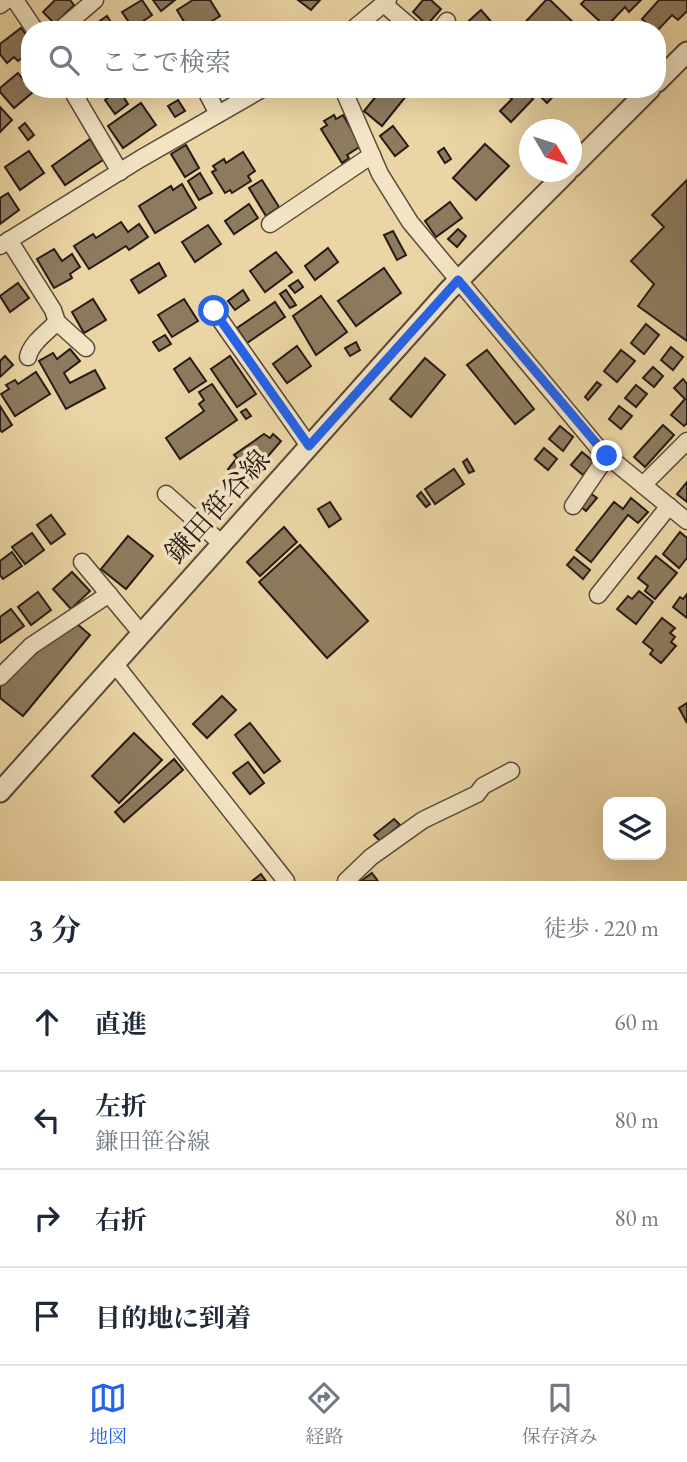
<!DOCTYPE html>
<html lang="ja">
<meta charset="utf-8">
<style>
:root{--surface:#fff;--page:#f2f2f3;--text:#1f2937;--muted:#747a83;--line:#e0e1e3;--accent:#2563eb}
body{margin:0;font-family:"EB Garamond","Noto Serif JP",serif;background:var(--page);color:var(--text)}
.controls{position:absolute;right:21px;bottom:21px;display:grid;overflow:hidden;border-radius:14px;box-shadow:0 7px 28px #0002}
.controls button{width:63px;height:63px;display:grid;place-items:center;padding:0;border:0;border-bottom:2px solid var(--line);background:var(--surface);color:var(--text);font:35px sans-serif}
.compass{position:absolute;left:519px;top:119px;width:63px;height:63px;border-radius:50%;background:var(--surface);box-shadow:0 7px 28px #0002;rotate:129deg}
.stop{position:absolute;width:21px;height:21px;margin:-16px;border:5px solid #2563eb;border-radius:50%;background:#fff}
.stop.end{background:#2563eb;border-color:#fff;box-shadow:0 2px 7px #0008}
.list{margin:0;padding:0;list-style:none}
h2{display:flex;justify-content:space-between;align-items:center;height:91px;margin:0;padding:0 28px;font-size:30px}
h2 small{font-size:23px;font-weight:400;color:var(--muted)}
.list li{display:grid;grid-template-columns:46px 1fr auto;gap:21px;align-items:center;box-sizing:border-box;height:98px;padding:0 28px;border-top:2px solid var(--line)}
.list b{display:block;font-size:26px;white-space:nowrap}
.list p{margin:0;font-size:23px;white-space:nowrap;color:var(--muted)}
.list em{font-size:23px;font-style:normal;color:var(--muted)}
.icon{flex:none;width:38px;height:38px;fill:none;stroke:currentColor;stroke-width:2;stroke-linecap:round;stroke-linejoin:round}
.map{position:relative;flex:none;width:687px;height:881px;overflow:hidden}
.search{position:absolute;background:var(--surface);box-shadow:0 7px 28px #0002;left:21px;right:21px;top:21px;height:77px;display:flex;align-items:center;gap:18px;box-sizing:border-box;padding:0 24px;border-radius:28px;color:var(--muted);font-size:26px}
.sheet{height:483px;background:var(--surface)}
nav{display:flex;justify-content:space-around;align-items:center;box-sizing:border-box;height:98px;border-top:2px solid var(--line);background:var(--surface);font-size:19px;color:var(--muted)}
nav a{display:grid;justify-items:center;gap:4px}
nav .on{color:var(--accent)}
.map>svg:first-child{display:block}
.building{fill:#8d7b5f;stroke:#271a15;stroke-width:2}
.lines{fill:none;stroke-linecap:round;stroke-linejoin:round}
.minor-casing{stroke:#584939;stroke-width:19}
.tertiary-casing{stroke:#584939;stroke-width:23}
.minor{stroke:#f2e4c4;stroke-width:16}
.tertiary{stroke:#f2e4c4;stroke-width:19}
.route{stroke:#2563eb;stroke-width:9}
.labels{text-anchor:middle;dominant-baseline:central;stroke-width:7;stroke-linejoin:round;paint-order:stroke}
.street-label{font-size:28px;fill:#271a15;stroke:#f2e4c4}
</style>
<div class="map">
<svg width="687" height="881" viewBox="0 0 687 881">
<rect width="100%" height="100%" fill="#ebd5a4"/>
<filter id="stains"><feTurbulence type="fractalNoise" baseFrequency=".00286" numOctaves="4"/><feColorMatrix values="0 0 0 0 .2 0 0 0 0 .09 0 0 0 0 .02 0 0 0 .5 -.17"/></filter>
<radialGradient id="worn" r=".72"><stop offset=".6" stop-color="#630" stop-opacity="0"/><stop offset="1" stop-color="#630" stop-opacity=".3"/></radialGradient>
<g class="building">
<path d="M55,0h15l4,5 -19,19 -12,-12z"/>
<path d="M142,0l10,15 -19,13 -11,-16z"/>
<path d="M153,0h22l-14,11z"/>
<path d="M193,0h17l10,16 -22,14h-9l-12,-20z"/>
<path d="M298,0h22l-9,10z"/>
<path d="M423,0h8l10,9 -14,16 -14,-13z"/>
<path d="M546,0h4l31,30h-63z"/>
<path d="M585,0h56l-12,12 -4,-5 -19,20 -25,-23z"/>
<path d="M659,0h28v11l-9,9 -6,-5 -15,16 -4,-1 -11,-11z"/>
<path d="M481,10l13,15 -6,5h-24l-2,-3z"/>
<path d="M107,16l9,14h-29z"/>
<path d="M21,28l9,11v13l-12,9 -4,-4 -7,6 -7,-9v-10z"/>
<path d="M30,63v14l-7,-9z"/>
<path d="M18,73l15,19 -19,16 -14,-16v-4z"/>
<path d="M88,89h18l-14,8z"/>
<path d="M382,89l29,1 -29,36 -18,-15z"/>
<path d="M501,89h21l11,10 -22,23 -11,-11 12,-12z"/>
<path d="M533,89h27l-13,14z"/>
<path d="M119,90l9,14 -13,10 -10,-14z"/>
<path d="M178,100l7,11 -10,6 -7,-11z"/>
<path d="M141,103l15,22 -33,23 -15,-22z"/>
<path d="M0,107l12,13 -12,12z"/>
<path d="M334,115l2,4 7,-4 18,31 -14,9 2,3 -7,5 -21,-34 6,-4 -3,-4z"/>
<path d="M25,123l9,12 -6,5 -9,-12z"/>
<path d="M393,126l15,20 -13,10 -15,-20z"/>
<path d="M90,139l13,21 -38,25 -13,-19z"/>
<path d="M485,144l24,22 -33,34 -23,-22z"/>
<path d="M186,145l13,23 -14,9 -14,-23z"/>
<path d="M444,148l7,11 -6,4 -7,-11z"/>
<path d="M29,151l15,22 -24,17 -15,-23z"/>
<path d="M243,152l12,19 -7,5 3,5 -19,12 -2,-3 -5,3 -13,-21 4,-2 -3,-4 11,-7 2,4z"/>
<path d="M200,173l12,20 -13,7 -11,-19z"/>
<path d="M262,180l17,27 -13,9 -17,-28z"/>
<path d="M687,180v161l-49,-35 16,-22 -23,-23 33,-34 -12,-12z"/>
<path d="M182,184l14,24 -41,25 -16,-27 32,-20 2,4z"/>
<path d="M8,193l11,17 -19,14v-26z"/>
<path d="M450,202l12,16 -26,19 -11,-16z"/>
<path d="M249,204l9,14 -24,16 -9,-13z"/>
<path d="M121,222l7,10 11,-8 9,13 -19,13 -3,-4 -37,23 -15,-23 19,-12 3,4z"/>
<path d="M208,225l13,19 -26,18 -13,-20z"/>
<path d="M458,229l8,7 -9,11 -9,-8z"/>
<path d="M393,231l13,24 -9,5 -13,-25z"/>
<path d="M328,248l10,14 -23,18 -10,-14z"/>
<path d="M54,249l8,12 10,-7 8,13 -10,7 2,4 -18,10 -17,-29z"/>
<path d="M276,252l16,20 -27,20 -15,-21z"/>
<path d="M159,263l7,13 -27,17 -8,-13z"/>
<path d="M384,268l17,25 -45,33 -18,-25z"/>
<path d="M298,280l5,7 -8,6 -6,-7z"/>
<path d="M18,283l11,15 -19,14 -10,-16z"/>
<path d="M243,290l6,10 -14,10 -7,-9z"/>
<path d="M286,290l10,15 -6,3 -10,-14z"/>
<path d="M321,296l26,36 -31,23 -23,-39z"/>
<path d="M93,299l13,21 -22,13 -12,-21z"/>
<path d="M184,299l14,22 -26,16 -14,-22z"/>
<path d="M275,302l10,15 -38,26 -10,-15z"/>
<path d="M646,324l13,11 -15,19 -13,-11z"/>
<path d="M165,335l6,9 -12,7 -6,-9z"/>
<path d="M356,342l4,8 -10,6 -5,-8z"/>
<path d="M297,346l14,20 -24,17 -14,-19z"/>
<path d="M671,347l12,10 -10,13 -12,-10z"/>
<path d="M70,349l10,12 -16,12 6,10 25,-13 10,18 -39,21 -27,-48 14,-8 4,6z"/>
<path d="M487,350l47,59 -19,15 -48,-59z"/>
<path d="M621,350l14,11 -18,21 -13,-11z"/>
<path d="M5,356l8,9 -13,12v-16z"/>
<path d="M230,356l26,38 -19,13 -26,-38z"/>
<path d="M190,358l16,23 -17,11 -15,-23z"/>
<path d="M425,358l20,17 -34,42 -21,-18z"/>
<path d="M653,367l10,9 -9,11 -11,-9z"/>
<path d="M36,372l14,22 -35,22 -14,-22 8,-5 -3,-4 9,-5 3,4z"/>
<path d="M683,379l4,5v39l-3,3 -13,-11 14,-16 -11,-11z"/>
<path d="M597,382l4,3 -13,15 -3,-3z"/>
<path d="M212,384l25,36 -57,39 -14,-21 38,-27 -5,-7 5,-4 -5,-8z"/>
<path d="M636,385l11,9 -11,13 -11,-9z"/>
<path d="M0,406l12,19 -10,7 -2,-2z"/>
<path d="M619,406l13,10 -11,13 -12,-10z"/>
<path d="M246,409l5,7 -5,3 -5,-7z"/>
<path d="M663,425l11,10 -29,32 -11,-10z"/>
<path d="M560,426l13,11 -10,14 -14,-12z"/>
<path d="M264,434l6,4 3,-4 8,7 -36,42 -17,-14 9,-11 -3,-3z"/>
<path d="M544,448l13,11 -9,11 -13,-11z"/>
<path d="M582,452l12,10 -11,13 -12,-10z"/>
<path d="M467,459l7,12 -5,2 -6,-11z"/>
<path d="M454,469l10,15 -29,20 -10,-15z"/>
<path d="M687,482v20l-10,-8z"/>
<path d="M421,492l9,12 -4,3 -9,-11z"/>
<path d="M590,493l7,5 -11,13 -6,-5z"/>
<path d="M631,498l17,14 -10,11 -10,-8 -37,47 -15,-12 38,-48 9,7z"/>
<path d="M330,502l11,17 -12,8 -11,-18z"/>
<path d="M51,515l14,19 -14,10 -14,-19z"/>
<path d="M284,527l13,15 -37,34 -13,-14z"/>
<path d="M680,532l7,6v20l-8,10 -16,-14z"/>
<path d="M32,533l12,17 -19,14 -13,-17z"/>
<path d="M128,536l25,20 -27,33 -25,-20z"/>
<path d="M300,545l68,76 -41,37 -68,-76z"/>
<path d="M12,552l10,14 -19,13 -3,-4v-14z"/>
<path d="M656,556l21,17 -22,26 -10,-8 3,-5 -10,-8z"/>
<path d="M574,557l16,13 -7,9 -16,-14z"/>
<path d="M72,572l18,19 -19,18 -18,-20z"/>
<path d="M639,591l14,11 -17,22 -19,-15 11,-13 4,3z"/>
<path d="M38,592l13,18 -20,15 -13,-18z"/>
<path d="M687,594v24l-14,-11 7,-10 3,2z"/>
<path d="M11,609l13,17 -24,17v-26z"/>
<path d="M662,618l13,10 -5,5 5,4 -4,5 5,4 -15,17 -11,-9 3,-4 -10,-8z"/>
<path d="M76,623l14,12 -67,81 -23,-18v-15l27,-32z"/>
<path d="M222,696l14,14 -29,28 -14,-14z"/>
<path d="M687,703v20l-8,-15z"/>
<path d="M250,723l30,38 -16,12 -29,-38z"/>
<path d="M134,733l28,27 -43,43 -27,-27z"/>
<path d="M174,759l9,11 -59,52 -9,-10z"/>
<path d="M248,762l16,21 -14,11 -17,-21z"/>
<path d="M394,819l6,6 -20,16 -6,-6z"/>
<path d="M372,873l6,8h-17z"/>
<path d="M261,874l5,7h-14z"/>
</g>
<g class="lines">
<defs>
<g id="minor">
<path d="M15,0l20,30"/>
<path d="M384,4l30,26"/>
<path d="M0,5l7,-5"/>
<path d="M60,30l35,-30"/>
<path d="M352,30l36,-30"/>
<path d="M440,30l7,-9"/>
<path d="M71,89l49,83"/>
<path d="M205,89l13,25"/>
<path d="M343,89l37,85 30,48 190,228 87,71"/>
<path d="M270,224l102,-69"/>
<path d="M9,240l44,70 4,12 29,26"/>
<path d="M0,246l140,-87 122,-70"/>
<path d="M214,311l95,135"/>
<path d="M28,357c3,-14 19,-25 29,-35"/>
<path d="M643,485l44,-44"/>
<path d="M166,494l55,49"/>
<path d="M573,506l34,-50"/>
<path d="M82,562l59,71"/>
<path d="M598,595l71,-89"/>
<path d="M114,663l172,218"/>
<path d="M0,677l31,-31 78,-52"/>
<path d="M346,881l25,-24 52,-37 54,-26 6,-8 28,-15"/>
</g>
<g id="tertiary">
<path d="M657,82l30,-30"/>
<path d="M572,167l78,-78"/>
<path d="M0,792l448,-501 119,-119"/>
</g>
</defs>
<use href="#minor" class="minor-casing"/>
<use href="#tertiary" class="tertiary-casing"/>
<use href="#minor" class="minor"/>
<use href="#tertiary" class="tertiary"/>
</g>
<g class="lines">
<path class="route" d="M214,311l95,135 149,-166 149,176"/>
</g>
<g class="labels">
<g class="street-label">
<text transform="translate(217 506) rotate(-48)">鎌田笹谷線</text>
</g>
</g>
<rect width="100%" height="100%" filter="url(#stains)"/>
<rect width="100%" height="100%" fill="url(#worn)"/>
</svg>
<div class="controls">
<button><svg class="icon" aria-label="layers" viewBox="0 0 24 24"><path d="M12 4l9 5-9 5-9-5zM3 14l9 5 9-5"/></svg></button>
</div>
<svg class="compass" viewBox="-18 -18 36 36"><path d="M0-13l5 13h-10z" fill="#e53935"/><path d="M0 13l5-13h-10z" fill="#747a83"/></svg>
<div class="stop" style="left:214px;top:311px"></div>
<div class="stop end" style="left:607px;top:456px"></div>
<div class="search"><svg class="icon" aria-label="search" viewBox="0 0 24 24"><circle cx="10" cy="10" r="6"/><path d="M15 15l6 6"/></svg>ここで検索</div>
</div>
<section class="sheet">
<h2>3 分<small>徒歩 · 220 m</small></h2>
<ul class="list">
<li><svg class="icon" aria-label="ahead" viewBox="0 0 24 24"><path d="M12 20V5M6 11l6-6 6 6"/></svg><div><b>直進</b></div><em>60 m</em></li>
<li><svg class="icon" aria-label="left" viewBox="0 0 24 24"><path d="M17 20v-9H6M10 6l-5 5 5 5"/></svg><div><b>左折</b><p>鎌田笹谷線</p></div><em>80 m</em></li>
<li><svg class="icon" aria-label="right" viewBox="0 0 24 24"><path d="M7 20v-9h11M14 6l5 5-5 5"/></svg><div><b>右折</b></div><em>80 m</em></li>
<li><svg class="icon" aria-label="arrive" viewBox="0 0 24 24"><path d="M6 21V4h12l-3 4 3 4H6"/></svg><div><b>目的地に到着</b></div></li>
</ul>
</section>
<nav>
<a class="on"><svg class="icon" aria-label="map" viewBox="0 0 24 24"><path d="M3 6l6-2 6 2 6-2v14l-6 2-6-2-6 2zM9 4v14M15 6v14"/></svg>地図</a>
<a><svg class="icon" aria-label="directions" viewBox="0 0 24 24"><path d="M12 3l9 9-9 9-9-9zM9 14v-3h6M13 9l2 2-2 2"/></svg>経路</a>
<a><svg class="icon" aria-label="saved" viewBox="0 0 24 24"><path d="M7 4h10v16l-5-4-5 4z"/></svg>保存済み</a>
</nav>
